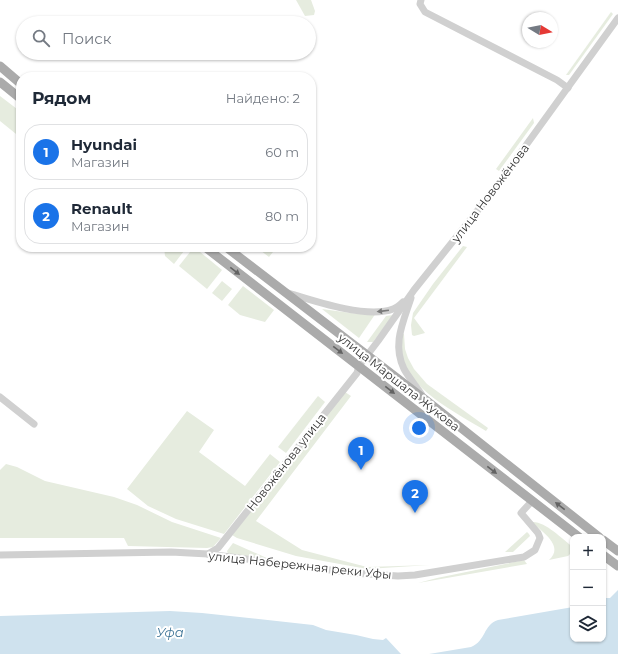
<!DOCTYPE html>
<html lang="ru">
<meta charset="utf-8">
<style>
:root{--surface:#fff;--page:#f2f2f3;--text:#1f2937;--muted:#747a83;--line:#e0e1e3;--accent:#1a73e8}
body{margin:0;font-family:Montserrat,sans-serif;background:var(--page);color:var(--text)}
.controls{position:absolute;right:12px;bottom:12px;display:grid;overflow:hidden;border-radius:8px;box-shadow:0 1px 3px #0004}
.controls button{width:36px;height:36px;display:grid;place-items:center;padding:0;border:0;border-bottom:1px solid var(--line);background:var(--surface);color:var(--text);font:20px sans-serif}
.compass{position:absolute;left:522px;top:12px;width:36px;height:36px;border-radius:50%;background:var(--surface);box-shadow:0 1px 3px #0004;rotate:100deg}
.you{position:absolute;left:419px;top:428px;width:14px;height:14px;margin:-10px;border:3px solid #fff;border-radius:50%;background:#1a73e8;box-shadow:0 0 0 6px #1a73e833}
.badge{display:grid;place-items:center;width:26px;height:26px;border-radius:50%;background:var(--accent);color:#fff;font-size:13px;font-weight:700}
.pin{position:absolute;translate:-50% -33px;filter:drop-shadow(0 1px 2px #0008)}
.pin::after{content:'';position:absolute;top:21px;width:14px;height:12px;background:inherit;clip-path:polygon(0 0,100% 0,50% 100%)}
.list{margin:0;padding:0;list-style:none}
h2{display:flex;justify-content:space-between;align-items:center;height:52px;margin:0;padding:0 16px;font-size:17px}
h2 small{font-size:13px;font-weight:400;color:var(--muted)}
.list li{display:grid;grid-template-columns:26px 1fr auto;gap:12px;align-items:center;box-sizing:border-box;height:56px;margin:0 8px 8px;padding:0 8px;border:1px solid var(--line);border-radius:16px}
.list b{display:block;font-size:15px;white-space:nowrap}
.list p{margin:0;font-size:13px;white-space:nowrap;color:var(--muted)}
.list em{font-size:13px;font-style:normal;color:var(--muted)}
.icon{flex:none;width:22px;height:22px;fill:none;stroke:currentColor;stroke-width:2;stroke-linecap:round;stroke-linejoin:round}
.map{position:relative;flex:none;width:618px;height:654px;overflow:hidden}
.search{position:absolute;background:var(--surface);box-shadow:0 1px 3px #0004;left:16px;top:16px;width:300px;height:44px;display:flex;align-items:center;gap:10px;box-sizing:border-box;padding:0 14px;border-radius:22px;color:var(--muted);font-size:15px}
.panel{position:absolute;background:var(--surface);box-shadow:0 1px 3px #0004;left:16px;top:72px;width:300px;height:180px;border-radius:16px}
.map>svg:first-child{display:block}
.green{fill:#e6ecdf}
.water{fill:#cfe2ee}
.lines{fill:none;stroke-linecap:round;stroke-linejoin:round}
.minor{stroke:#d0d0d0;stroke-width:7}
.major{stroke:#ababab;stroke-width:9}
.oneway{fill:#636363}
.oneway2{fill:#7a7a7a}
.labels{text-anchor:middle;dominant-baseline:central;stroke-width:4;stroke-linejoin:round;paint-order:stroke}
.street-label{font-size:12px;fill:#333;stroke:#fff}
.water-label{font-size:13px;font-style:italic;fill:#3f7597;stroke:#fff}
</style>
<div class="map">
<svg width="618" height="654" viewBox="0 0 618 654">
<rect width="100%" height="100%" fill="#fff"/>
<g class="green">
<path d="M296,0h15l4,11 -1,4 -9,1z"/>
<path d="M611,12l2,2 -44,61h-3z"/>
<path d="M0,96l21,16v26l-21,-17z"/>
<path d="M533,118l1,5 -35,48 -3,-2z"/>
<path d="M463,246l4,1 -53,71 11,15 -11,3 -2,-1 -1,-10 2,-12 20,-29z"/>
<path d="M164,247h23l-13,17 -9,-8z"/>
<path d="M194,247l28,23 -15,19 -28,-23z"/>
<path d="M256,247h21l-8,10z"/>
<path d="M222,281l10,8 -10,12 -10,-8z"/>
<path d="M243,286l31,24 -9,12 -25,-7 -12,-10z"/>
<path d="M322,309l36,5 18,-1 -17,25z"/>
<path d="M393,315l-20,27h-6l19,-26z"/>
<path d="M402,333l2,1 1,15 3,9 6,11 13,15 61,44 -2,3c-29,-18 -80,-42 -86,-80 0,-5 1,-12 2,-18z"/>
<path d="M345,392l6,4 -95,125 46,29 65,17 63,-2 -63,4 -71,-13 -59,-18 -5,-3z"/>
<path d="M318,396l7,6 -39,51 -8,-6z"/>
<path d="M187,411l27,19 -15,22 46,34 25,-32 10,8 -56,72 -48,-15 -28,-13 -21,-17z"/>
<path d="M6,464l11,3 28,14 69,16 23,8 35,17 49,16 -8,9 -6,1 -79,-2 -4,-8h-124v-68z"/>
<path d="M532,522c13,-1 30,17 41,25v4l-5,5 -19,4c16,-14 -7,-28 -17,-38z"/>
<path d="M527,532l2,2 1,2 -17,16h-8z"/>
<path d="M233,543l36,16 -41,-5 -1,-3z"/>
<path d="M524,560l3,4 -109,19 19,-5z"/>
</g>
<g class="water">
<path d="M618,590v64h-189l42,-7c15,-6 12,-22 27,-27l75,-13v32h30v-41h7z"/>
<path d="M170,611l32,2 111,12 13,5 30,5 17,4 10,1 3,-2 15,16h-401v-38z"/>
</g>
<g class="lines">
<g class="minor">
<path d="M421,0l-1,4 5,8 132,68 11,8"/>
<path d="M288,293c26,8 79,26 105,16 3,-1 7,-4 10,-7"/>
<path d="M411,298c-8,25 -19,46 -7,71 5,9 13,18 18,26"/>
<path d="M0,397l34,27"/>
<path d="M208,554l10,-6 139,-175 2,-7 19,-25 36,-51 76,-95 128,-177"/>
<path d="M0,555l171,-3 37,2 145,19 45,3 17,-1 109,-18 11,-7 5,-12 -2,-5 -17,-20 11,-12"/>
</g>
<g class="major">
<path d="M0,66l21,18"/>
<path d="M0,82l21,17"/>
<path d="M205,247l374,290"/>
<path d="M226,247l201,154 172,136"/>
<path d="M603,540l15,11"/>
<path d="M603,555l15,11"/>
</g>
</g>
<defs><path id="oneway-solid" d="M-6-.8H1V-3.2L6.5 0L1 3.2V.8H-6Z"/></defs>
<g class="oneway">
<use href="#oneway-solid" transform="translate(235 271) rotate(38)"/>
<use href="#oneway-solid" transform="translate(338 350) rotate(37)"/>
<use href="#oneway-solid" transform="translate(390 390) rotate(38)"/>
<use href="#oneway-solid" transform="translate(492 470) rotate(38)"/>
<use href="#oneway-solid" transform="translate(560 506) rotate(-142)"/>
</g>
<use class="oneway2" href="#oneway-solid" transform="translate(383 311) rotate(173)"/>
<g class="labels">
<g class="street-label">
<text transform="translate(490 193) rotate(-53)">улица Новожёнова</text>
<text transform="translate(399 382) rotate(38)">улица Маршала Жукова</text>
<text transform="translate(286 462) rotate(-52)">Новожёнова улица</text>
<text transform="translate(300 565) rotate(6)">улица Набережная реки Уфы</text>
</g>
<g class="water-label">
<text x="170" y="632">Уфа</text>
</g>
</g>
</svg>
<div class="controls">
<button>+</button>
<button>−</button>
<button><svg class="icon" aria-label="layers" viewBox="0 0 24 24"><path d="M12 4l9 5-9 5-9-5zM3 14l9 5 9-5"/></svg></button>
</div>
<svg class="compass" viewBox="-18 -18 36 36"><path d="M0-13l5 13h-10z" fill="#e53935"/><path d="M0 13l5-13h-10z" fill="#747a83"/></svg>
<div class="you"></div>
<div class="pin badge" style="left:361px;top:470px">1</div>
<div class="pin badge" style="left:415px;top:513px">2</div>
<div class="search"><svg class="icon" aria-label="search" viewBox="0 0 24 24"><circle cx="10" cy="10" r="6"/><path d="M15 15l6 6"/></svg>Поиск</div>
<section class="panel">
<h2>Рядом<small>Найдено: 2</small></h2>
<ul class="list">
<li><span class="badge">1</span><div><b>Hyundai</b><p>Магазин</p></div><em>60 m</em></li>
<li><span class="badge">2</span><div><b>Renault</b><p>Магазин</p></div><em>80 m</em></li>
</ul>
</section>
</div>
